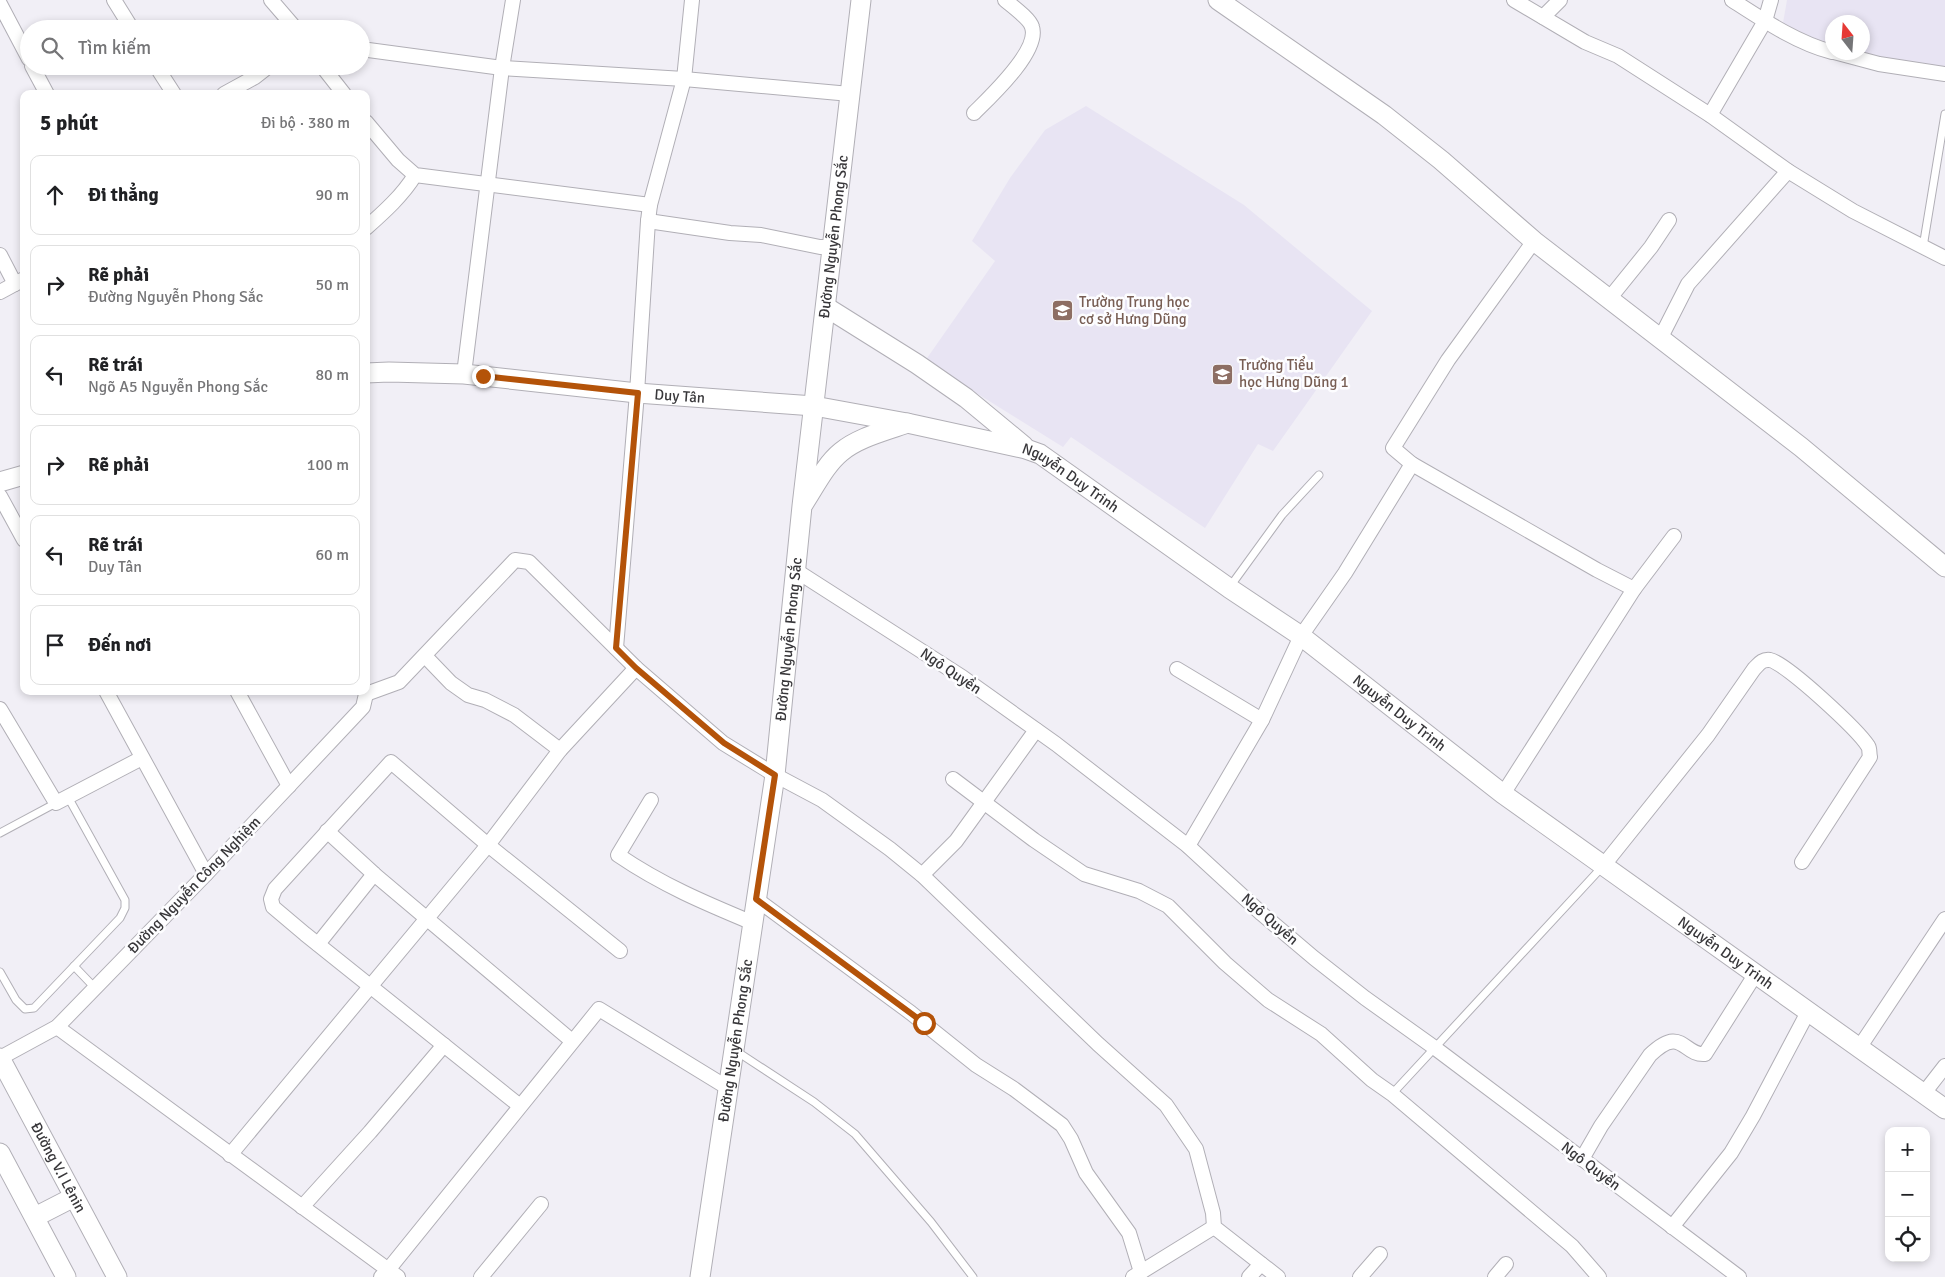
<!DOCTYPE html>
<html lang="vi">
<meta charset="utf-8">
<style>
:root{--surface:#fff;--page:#f2f2f2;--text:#202124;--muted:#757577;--line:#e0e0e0}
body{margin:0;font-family:Signika,sans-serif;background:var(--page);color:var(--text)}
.controls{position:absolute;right:15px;bottom:15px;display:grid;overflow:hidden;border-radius:10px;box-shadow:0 2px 8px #0003}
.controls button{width:45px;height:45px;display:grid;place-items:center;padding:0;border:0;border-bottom:1px solid var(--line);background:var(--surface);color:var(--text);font:25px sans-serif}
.compass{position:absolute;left:1825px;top:15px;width:45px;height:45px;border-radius:50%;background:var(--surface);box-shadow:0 2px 8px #0003;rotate:343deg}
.stop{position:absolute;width:15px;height:15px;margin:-11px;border:4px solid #b45309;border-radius:50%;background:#fff}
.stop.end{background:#b45309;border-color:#fff;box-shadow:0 1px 5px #0008}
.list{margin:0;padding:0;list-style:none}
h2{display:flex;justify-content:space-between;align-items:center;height:65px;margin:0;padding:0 20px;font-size:21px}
h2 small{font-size:16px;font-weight:400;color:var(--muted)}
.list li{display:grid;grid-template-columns:32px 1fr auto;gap:15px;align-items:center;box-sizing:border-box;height:80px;margin:0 10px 10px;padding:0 10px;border:1px solid var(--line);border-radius:10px}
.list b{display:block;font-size:19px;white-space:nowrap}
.list p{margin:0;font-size:16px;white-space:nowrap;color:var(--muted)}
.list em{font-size:16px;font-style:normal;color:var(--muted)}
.icon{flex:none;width:28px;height:28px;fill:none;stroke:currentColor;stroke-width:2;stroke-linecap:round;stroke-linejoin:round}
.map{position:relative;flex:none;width:1945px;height:1277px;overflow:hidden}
.search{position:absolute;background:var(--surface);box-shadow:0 2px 8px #0003;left:20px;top:20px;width:350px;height:55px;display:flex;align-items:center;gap:12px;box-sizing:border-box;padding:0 18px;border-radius:28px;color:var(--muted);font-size:19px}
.panel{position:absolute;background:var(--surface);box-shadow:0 2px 8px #0003;left:20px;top:90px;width:350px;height:605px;border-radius:10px}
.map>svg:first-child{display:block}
.built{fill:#e8e4f3;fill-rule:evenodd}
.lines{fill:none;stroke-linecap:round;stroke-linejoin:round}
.lane-casing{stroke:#b1afb6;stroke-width:9}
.street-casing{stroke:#b1afb6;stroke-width:16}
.secondary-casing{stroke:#b1afb6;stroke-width:21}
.lane{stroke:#fff;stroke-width:7}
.street{stroke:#fff;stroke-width:14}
.secondary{stroke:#fff;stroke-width:19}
.route{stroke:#b45309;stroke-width:6}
.labels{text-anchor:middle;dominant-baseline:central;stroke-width:5;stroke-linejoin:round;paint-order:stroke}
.street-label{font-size:15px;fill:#38373a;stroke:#fdfdff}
.education-label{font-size:15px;fill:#785e54;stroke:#fdfdff;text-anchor:start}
</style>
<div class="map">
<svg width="1945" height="1277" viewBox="0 0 1945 1277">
<rect width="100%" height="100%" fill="#f1eff6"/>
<g class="built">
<path d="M1787,0h158v80l-101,-18 -39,-12 -15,-10 -7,-17zM1832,22h30v30h-30z"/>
<path d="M1086,106l158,99 128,106 -99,140 -15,-7 -53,84 -134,-91 -8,10 -138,-86 70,-100 -23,-20 38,-63 35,-48z"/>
</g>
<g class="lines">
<defs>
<g id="lane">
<path d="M1923,247l22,-133"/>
<path d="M1229,588l53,-73 37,-40"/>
<path d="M0,833l56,-30"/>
<path d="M74,966l21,22"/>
<path d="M0,972l16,28 9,9 9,-1 86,-90 5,-10v-8l-57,-103"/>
<path d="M736,1051l78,51 41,32 76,88 42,55"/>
<path d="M1392,1094l211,-228"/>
</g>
<g id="street">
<path d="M114,0l18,29"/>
<path d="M271,0l25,29"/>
<path d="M1514,0l71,42 33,14 92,59 78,56 65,40 92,47"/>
<path d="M1732,0c31,20 65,43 100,52"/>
<path d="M0,4l29,55"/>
<path d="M1543,17l17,-17"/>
<path d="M361,49l141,19 182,11 166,15"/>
<path d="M1834,52l45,12 66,10"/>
<path d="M32,66l15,28"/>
<path d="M156,66l18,28"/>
<path d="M322,66l22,28"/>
<path d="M224,94l31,-17 14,-11"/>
<path d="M974,113c16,-16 66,-62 58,-86 -2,-8 -20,-21 -27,-27"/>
<path d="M1710,115l55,-94 6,-21"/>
<path d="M366,122l32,38 17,15 235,30"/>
<path d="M648,221l82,12 31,2 59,12h11"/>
<path d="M366,228c18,-16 37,-33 49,-53"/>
<path d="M1534,241l-86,119 -55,88 19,16 185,106 37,19"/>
<path d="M0,255l15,29"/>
<path d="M0,292l24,-13"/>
<path d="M1609,299l42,-52 18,-27"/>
<path d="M1660,339l28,-55 100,-113"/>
<path d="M464,374l38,-306 11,-68"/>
<path d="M0,496l24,44"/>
<path d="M795,570l167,107 94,67 132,102 74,68 52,44 51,40 70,50 304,229"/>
<path d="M616,648l21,-255 11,-172 2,-16 34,-126 8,-79"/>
<path d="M425,656l26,27 17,12 17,5 29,15 46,35"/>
<path d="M1177,669l85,51"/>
<path d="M106,691l100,183"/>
<path d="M237,691l52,95"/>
<path d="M366,694l33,-12 116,-122 14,2 107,106 87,75 52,32 47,25 68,49 32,26 176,169 68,61 30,44 17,64 1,14 64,50"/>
<path d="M0,709l56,94 86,-45"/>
<path d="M953,779l81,61 50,34 55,17 29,15 57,57 43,37 53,34 51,46 20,14 180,152 27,31"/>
<path d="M1503,794l131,-205 40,-53"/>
<path d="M651,800l-33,55c44,30 87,48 135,68"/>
<path d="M327,831l47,43 198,167"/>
<path d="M1188,846l74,-126 39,-84 44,-63 67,-109"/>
<path d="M1603,866l105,-131 46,-66c5,-5 8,-10 16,-9 16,3 88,70 98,86 2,3 1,7 2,11l-68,105"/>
<path d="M922,875l34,-34 80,-111"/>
<path d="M756,899l155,114 65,52 38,24 48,36 9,14 15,34 43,60 12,39"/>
<path d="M318,944l56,-70"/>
<path d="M57,1027l341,250"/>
<path d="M1859,1048l86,-129"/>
<path d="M0,1058l57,-31 149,-153 157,-167 3,-13 -1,-3"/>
<path d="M1924,1093l21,-27"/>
<path d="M520,1106l-215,-172 -32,-27 -2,-8 4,-10 116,-127 97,83 132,106"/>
<path d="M230,1155l258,-310 72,-95 76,-82"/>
<path d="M1582,1159l19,-33 49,-71c32,-31 33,1 55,-1l50,-79"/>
<path d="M302,1207l68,-75 74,-87"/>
<path d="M1672,1227l59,-74 22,-37 55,-104"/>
<path d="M381,1277l7,-7 211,-261 129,79"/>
<path d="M481,1277l60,-73"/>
<path d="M1133,1277l81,-50"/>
<path d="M1249,1277l12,-13"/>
<path d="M1360,1277l20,-23"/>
<path d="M1495,1277l11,-13"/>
</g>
<g id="secondary">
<path d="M1218,0l166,115 57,45 93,81 267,206 144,120"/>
<path d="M826,307l91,57 49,34 58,48"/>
<path id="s1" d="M366,373l23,-1 75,2 173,19 177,13 93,17 119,26 14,5 189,134 72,48 202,158 442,315"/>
<path d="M0,482l24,-7"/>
<path d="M804,503c11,-17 22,-39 37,-51 18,-15 45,-21 66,-29"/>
<path id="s2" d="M0,1058l117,219"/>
<path d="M0,1153l66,124"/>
<path d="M35,1217l39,-20"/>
<path id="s3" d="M700,1277l75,-502 27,-269 59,-506"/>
</g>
</defs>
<use href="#lane" class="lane-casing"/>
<use href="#street" class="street-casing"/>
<use href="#secondary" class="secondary-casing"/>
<use href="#lane" class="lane"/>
<use href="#street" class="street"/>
<use href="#secondary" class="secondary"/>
</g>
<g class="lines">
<path class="route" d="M483,376l155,17 -22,255 20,20 88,75 51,32 -19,124 168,124"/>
</g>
<defs>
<symbol id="school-square" viewBox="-11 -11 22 22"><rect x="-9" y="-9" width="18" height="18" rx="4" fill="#8d6e63" stroke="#fdfdff"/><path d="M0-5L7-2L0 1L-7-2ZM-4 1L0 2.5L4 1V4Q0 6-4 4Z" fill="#fff"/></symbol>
</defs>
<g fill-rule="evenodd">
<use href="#school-square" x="1050" y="298" width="25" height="25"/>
<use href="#school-square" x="1210" y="362" width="25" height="25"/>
</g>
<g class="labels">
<g class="street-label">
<text stroke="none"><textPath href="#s3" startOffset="1049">Đường Nguyễn Phong Sắc</textPath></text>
<text stroke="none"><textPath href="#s1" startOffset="315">Duy Tân</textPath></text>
<text stroke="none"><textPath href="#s1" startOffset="719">Nguyễn Duy Trinh</textPath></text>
<text stroke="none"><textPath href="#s3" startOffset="644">Đường Nguyễn Phong Sắc</textPath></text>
<text transform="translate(951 671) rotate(34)">Ngô Quyền</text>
<text stroke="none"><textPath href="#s1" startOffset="1124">Nguyễn Duy Trinh</textPath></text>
<text transform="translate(194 885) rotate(-46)">Đường Nguyễn Công Nghiệm</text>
<text transform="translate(1270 919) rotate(41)">Ngô Quyền</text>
<text stroke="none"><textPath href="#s1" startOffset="1529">Nguyễn Duy Trinh</textPath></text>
<text stroke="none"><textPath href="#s3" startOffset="239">Đường Nguyễn Phong Sắc</textPath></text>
<text transform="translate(1591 1166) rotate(37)">Ngô Quyền</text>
<text stroke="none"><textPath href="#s2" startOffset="124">Đường V.I Lênin</textPath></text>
</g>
<g class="education-label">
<text x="1079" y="302">Trường Trung học<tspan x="1079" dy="17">cơ sở Hưng Dũng</tspan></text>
<text x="1239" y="365">Trường Tiểu<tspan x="1239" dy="17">học Hưng Dũng 1</tspan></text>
</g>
</g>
</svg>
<div class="controls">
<button>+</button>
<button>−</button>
<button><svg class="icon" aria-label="locate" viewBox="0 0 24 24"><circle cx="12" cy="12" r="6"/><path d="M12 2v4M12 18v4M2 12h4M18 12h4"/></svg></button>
</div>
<svg class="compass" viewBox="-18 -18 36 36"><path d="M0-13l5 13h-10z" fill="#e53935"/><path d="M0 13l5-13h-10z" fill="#757577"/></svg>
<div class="stop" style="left:924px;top:1023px"></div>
<div class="stop end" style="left:483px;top:376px"></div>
<div class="search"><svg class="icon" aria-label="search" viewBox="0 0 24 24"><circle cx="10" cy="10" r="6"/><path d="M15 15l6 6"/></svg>Tìm kiếm</div>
<section class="panel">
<h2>5 phút<small>Đi bộ · 380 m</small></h2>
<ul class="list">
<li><svg class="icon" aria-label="ahead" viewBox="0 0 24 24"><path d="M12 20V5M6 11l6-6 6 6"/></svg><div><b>Đi thẳng</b></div><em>90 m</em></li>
<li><svg class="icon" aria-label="right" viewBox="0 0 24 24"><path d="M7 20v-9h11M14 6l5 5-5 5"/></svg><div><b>Rẽ phải</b><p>Đường Nguyễn Phong Sắc</p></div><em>50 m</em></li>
<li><svg class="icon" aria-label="left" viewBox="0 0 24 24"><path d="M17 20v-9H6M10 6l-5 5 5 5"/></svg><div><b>Rẽ trái</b><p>Ngõ A5 Nguyễn Phong Sắc</p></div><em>80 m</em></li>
<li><svg class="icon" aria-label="right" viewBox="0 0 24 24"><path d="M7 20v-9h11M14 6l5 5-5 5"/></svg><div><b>Rẽ phải</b></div><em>100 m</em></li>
<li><svg class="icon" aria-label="left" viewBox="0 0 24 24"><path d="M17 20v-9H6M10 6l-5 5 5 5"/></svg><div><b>Rẽ trái</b><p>Duy Tân</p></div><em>60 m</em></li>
<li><svg class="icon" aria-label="arrive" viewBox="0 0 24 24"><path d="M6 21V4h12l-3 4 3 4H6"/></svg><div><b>Đến nơi</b></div></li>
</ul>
</section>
</div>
